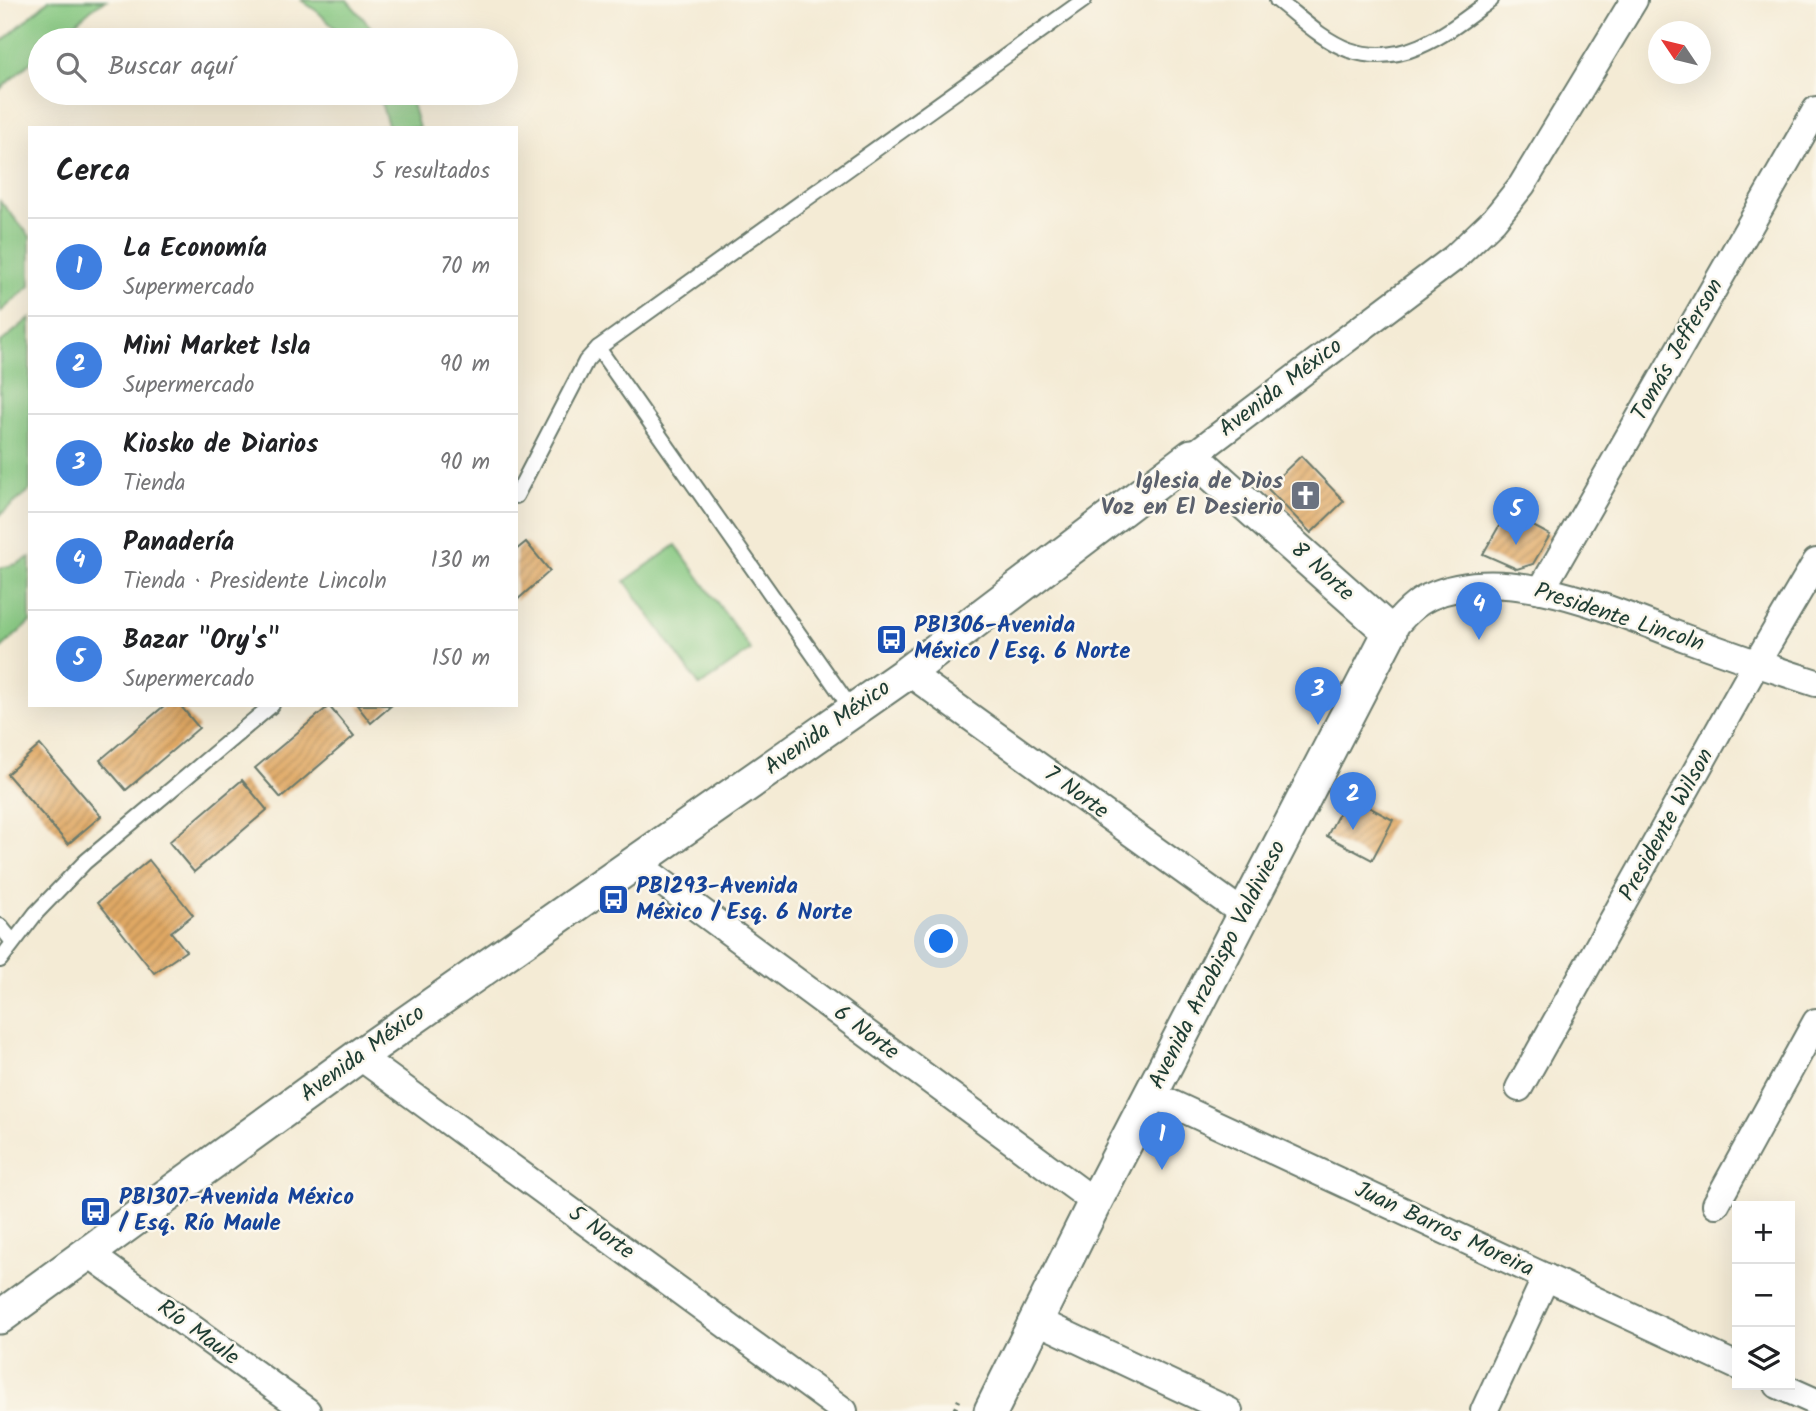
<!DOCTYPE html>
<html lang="es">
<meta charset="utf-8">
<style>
:root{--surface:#fff;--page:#f2f2f2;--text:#202124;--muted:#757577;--line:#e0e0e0;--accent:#d93025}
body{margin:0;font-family:Kalam,sans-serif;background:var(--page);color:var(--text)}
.controls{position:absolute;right:21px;bottom:21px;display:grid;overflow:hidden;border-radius:0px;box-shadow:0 7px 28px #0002}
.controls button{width:63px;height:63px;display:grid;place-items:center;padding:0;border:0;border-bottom:2px solid var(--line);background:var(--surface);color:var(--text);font:35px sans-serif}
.compass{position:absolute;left:1648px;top:21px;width:63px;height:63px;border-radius:50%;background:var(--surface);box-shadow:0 7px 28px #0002;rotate:305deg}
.you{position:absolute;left:942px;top:942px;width:24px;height:24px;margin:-18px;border:5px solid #fff;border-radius:50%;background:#1a73e8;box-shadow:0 0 0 10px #1a73e833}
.badge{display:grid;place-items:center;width:46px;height:46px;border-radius:50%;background:var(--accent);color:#fff;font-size:23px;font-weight:700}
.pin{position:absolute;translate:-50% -58px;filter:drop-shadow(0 2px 4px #0008)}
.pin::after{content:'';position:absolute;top:37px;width:24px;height:21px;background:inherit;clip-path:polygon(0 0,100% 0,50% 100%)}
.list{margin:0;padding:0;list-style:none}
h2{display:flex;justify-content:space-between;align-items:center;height:91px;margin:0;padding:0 28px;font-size:30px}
h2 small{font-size:23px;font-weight:400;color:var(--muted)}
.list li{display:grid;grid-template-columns:46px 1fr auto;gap:21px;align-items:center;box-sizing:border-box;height:98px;padding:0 28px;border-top:2px solid var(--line)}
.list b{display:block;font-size:26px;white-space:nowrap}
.list p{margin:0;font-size:23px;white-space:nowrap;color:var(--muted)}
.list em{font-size:23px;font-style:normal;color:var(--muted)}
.icon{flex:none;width:38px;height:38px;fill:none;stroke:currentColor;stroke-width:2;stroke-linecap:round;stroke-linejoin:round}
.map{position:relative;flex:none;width:1816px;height:1411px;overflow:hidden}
.search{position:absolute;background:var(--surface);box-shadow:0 7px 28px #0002;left:28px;top:28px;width:490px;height:77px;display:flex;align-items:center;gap:18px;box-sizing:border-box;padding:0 24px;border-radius:38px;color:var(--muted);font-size:26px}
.panel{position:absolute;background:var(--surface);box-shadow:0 7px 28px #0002;left:28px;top:126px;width:490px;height:581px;border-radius:0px}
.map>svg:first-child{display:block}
.park{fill:#85c780;stroke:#52825a;stroke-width:2}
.building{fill:url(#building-hatch)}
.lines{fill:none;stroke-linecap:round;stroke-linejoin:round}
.service-casing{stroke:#6a7a6c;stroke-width:18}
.minor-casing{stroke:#6a7a6c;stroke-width:30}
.tertiary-casing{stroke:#6a7a6c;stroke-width:37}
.path{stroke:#6a7a6c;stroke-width:4.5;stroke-dasharray:5 5;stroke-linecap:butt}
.service{stroke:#fff;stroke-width:14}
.minor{stroke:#fff;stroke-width:26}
.tertiary{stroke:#fff;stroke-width:33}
.labels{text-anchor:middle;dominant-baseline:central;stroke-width:5;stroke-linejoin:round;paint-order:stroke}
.street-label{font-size:23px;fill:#1f3d34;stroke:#fbf7ec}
.worship-label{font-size:23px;font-weight:bold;fill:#5b616d;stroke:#fbf7ec;text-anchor:end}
.transit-label{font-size:23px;font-weight:bold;fill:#164399;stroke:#fbf7ec;text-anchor:start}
</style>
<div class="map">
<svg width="1816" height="1411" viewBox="0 0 1816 1411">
<defs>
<pattern id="building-hatch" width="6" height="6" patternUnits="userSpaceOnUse" patternTransform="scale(1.75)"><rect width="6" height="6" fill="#e0a864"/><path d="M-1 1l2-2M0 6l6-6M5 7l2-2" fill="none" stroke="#b58a53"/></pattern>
</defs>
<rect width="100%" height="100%" fill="#fbf7ec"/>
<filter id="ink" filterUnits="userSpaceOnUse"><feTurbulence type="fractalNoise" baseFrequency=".0143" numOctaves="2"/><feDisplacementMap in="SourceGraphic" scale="14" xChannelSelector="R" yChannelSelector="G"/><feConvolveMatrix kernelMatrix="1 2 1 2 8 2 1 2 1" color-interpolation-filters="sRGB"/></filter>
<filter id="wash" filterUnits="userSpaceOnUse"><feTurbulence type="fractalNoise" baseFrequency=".00686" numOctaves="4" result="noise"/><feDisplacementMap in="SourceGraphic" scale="28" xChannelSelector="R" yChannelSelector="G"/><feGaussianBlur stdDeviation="1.57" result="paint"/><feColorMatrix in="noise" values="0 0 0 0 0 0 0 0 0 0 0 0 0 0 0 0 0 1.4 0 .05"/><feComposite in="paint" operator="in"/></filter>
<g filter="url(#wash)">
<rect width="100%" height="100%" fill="#f4ebd5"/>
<g class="park">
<path d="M49,0h57l-12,7 -38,33h-16v14l-40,35v-46z"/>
<path d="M301,0h46l35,40h-35l-29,-28z"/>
<path d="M378,93h31l10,35h-30z"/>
<path d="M0,201l30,35v50l-30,26z"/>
<path d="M30,318v172l-30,25v-172z"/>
<path d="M676,545l75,105 -51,36 -75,-105z"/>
<path d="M30,557v65l-30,27v-81l17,-4z"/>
</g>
<g id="blocks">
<g class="building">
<path d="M1301,456l43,45 -33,32 -44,-45z"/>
<path d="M1507,512l43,23 -17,29 -16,5 -34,-15z"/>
<path d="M526,542l24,29 -34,30v-51z"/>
<path d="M165,705h15l19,23 -73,62 -26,-30z"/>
<path d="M357,705h35l-21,18z"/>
<path d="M329,706l25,30 -73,62 -26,-30z"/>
<path d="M40,745l61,71 -33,28 -61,-70z"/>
<path d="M242,780l25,30 -73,62 -25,-30z"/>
<path d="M1348,796l45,24 -21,40 -45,-24z"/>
<path d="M149,860l44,55 -22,17 15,19 -32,22 -56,-71z"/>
</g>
</g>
</g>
<g filter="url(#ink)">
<use href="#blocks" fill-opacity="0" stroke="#6a7a6c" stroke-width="2"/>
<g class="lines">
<defs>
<g id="service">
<path d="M1277,0c22,17 45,40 72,50 56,19 100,-19 142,-50"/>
<path d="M598,348l255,363"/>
<path d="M516,496l70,-135 12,-13 486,-348"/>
<path d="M0,926l13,16"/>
<path d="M0,960l36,-47 49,-51 187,-157"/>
</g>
<g id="minor">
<path d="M1192,456l262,-198 40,-38 28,-35 112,-185"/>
<path d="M1541,590l275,-480"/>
<path d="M1390,632c10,-13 23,-28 39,-35 77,-36 183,14 256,41 44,16 87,31 131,45"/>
<path d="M908,672l336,242"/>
<path d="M636,863l459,339"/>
<path d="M359,1056l485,355"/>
<path d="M1519,1088l237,-424 60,-102"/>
<path d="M1151,1094l586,272"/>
<path d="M1716,1204l100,-182"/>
<path d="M89,1254l218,157"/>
<path d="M1036,1320l193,91"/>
<path d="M1778,1385l38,17"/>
<path d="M1484,1411l62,-134"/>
</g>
<path id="tertiary" d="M0,1317l359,-261 549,-384 284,-216 198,176 -295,570 -104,209"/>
</defs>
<use href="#service" class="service-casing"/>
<use href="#minor" class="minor-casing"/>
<use href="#tertiary" class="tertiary-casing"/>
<path class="path" d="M954,1411l5,-11"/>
<use href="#service" class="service"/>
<use href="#minor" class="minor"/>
<use href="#tertiary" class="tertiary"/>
</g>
</g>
<defs>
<symbol id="church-square" viewBox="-11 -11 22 22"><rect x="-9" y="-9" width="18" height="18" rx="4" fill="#6b7280" stroke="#fbf7ec"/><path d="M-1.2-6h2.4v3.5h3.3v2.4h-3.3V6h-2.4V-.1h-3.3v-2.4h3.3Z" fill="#fff"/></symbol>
<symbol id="bus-square" viewBox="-11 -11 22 22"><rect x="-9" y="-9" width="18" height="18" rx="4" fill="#1a4fb4" stroke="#fbf7ec"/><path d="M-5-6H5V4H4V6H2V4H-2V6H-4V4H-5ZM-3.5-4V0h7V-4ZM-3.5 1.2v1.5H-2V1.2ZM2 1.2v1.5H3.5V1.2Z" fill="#fff"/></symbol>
</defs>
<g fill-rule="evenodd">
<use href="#church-square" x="1288" y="478" width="35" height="35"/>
<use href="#bus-square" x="874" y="622" width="35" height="35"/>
<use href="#bus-square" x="596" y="882" width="35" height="35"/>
<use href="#bus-square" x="78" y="1194" width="35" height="35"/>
</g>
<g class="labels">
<g class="street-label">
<text transform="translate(1678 350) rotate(-60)">Tomás Jefferson</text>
<text transform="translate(1281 388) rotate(-37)">Avenida México</text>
<text transform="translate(1322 572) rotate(42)">8 Norte</text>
<text transform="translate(1619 618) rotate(18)">Presidente Lincoln</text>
<text transform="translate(828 728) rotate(-35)">Avenida México</text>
<text transform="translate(1076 793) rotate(36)">7 Norte</text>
<text transform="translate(1667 825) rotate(-61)">Presidente Wilson</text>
<text transform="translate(1218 965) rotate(-63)">Avenida Arzobispo Valdivieso</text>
<text transform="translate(866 1033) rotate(37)">6 Norte</text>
<text transform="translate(363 1054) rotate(-36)">Avenida México</text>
<text transform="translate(1444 1230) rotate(25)">Juan Barros Moreira</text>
<text transform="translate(601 1233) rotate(36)">5 Norte</text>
<text transform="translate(198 1333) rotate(36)">Río Maule</text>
</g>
<g class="worship-label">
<text x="1283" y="482">Iglesia de Dios<tspan x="1283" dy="26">Voz en El Desierio</tspan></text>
</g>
<g class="transit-label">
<text x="914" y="626">PB1306-Avenida<tspan x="914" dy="26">México / Esq. 6 Norte</tspan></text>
<text x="636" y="887">PB1293-Avenida<tspan x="636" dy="26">México / Esq. 6 Norte</tspan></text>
<text x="119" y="1198">PB1307-Avenida México<tspan x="119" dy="26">/ Esq. Río Maule</tspan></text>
</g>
</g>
</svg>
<div class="controls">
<button>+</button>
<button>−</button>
<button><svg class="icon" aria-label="layers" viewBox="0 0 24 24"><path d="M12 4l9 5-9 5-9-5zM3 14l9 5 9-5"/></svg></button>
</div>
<svg class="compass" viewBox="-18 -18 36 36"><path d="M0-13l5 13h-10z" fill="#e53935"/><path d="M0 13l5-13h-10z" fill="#757577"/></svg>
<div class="you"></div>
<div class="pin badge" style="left:1162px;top:1170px;background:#3f7fe0">1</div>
<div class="pin badge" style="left:1353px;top:830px;background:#3f7fe0">2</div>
<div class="pin badge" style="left:1318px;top:725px;background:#3f7fe0">3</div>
<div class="pin badge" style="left:1479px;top:640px;background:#3f7fe0">4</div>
<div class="pin badge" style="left:1516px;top:545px;background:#3f7fe0">5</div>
<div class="search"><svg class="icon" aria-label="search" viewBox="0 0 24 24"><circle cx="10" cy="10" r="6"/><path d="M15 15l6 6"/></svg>Buscar aquí</div>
<section class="panel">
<h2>Cerca<small>5 resultados</small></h2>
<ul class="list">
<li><span class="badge" style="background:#3f7fe0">1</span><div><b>La Economía</b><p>Supermercado</p></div><em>70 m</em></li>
<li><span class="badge" style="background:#3f7fe0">2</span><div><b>Mini Market Isla</b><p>Supermercado</p></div><em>90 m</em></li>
<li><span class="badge" style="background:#3f7fe0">3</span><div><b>Kiosko de Diarios</b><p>Tienda</p></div><em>90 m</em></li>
<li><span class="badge" style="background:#3f7fe0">4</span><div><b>Panadería</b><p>Tienda · Presidente Lincoln</p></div><em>130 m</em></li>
<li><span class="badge" style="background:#3f7fe0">5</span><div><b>Bazar &quot;Ory's&quot;</b><p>Supermercado</p></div><em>150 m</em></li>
</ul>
</section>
</div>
